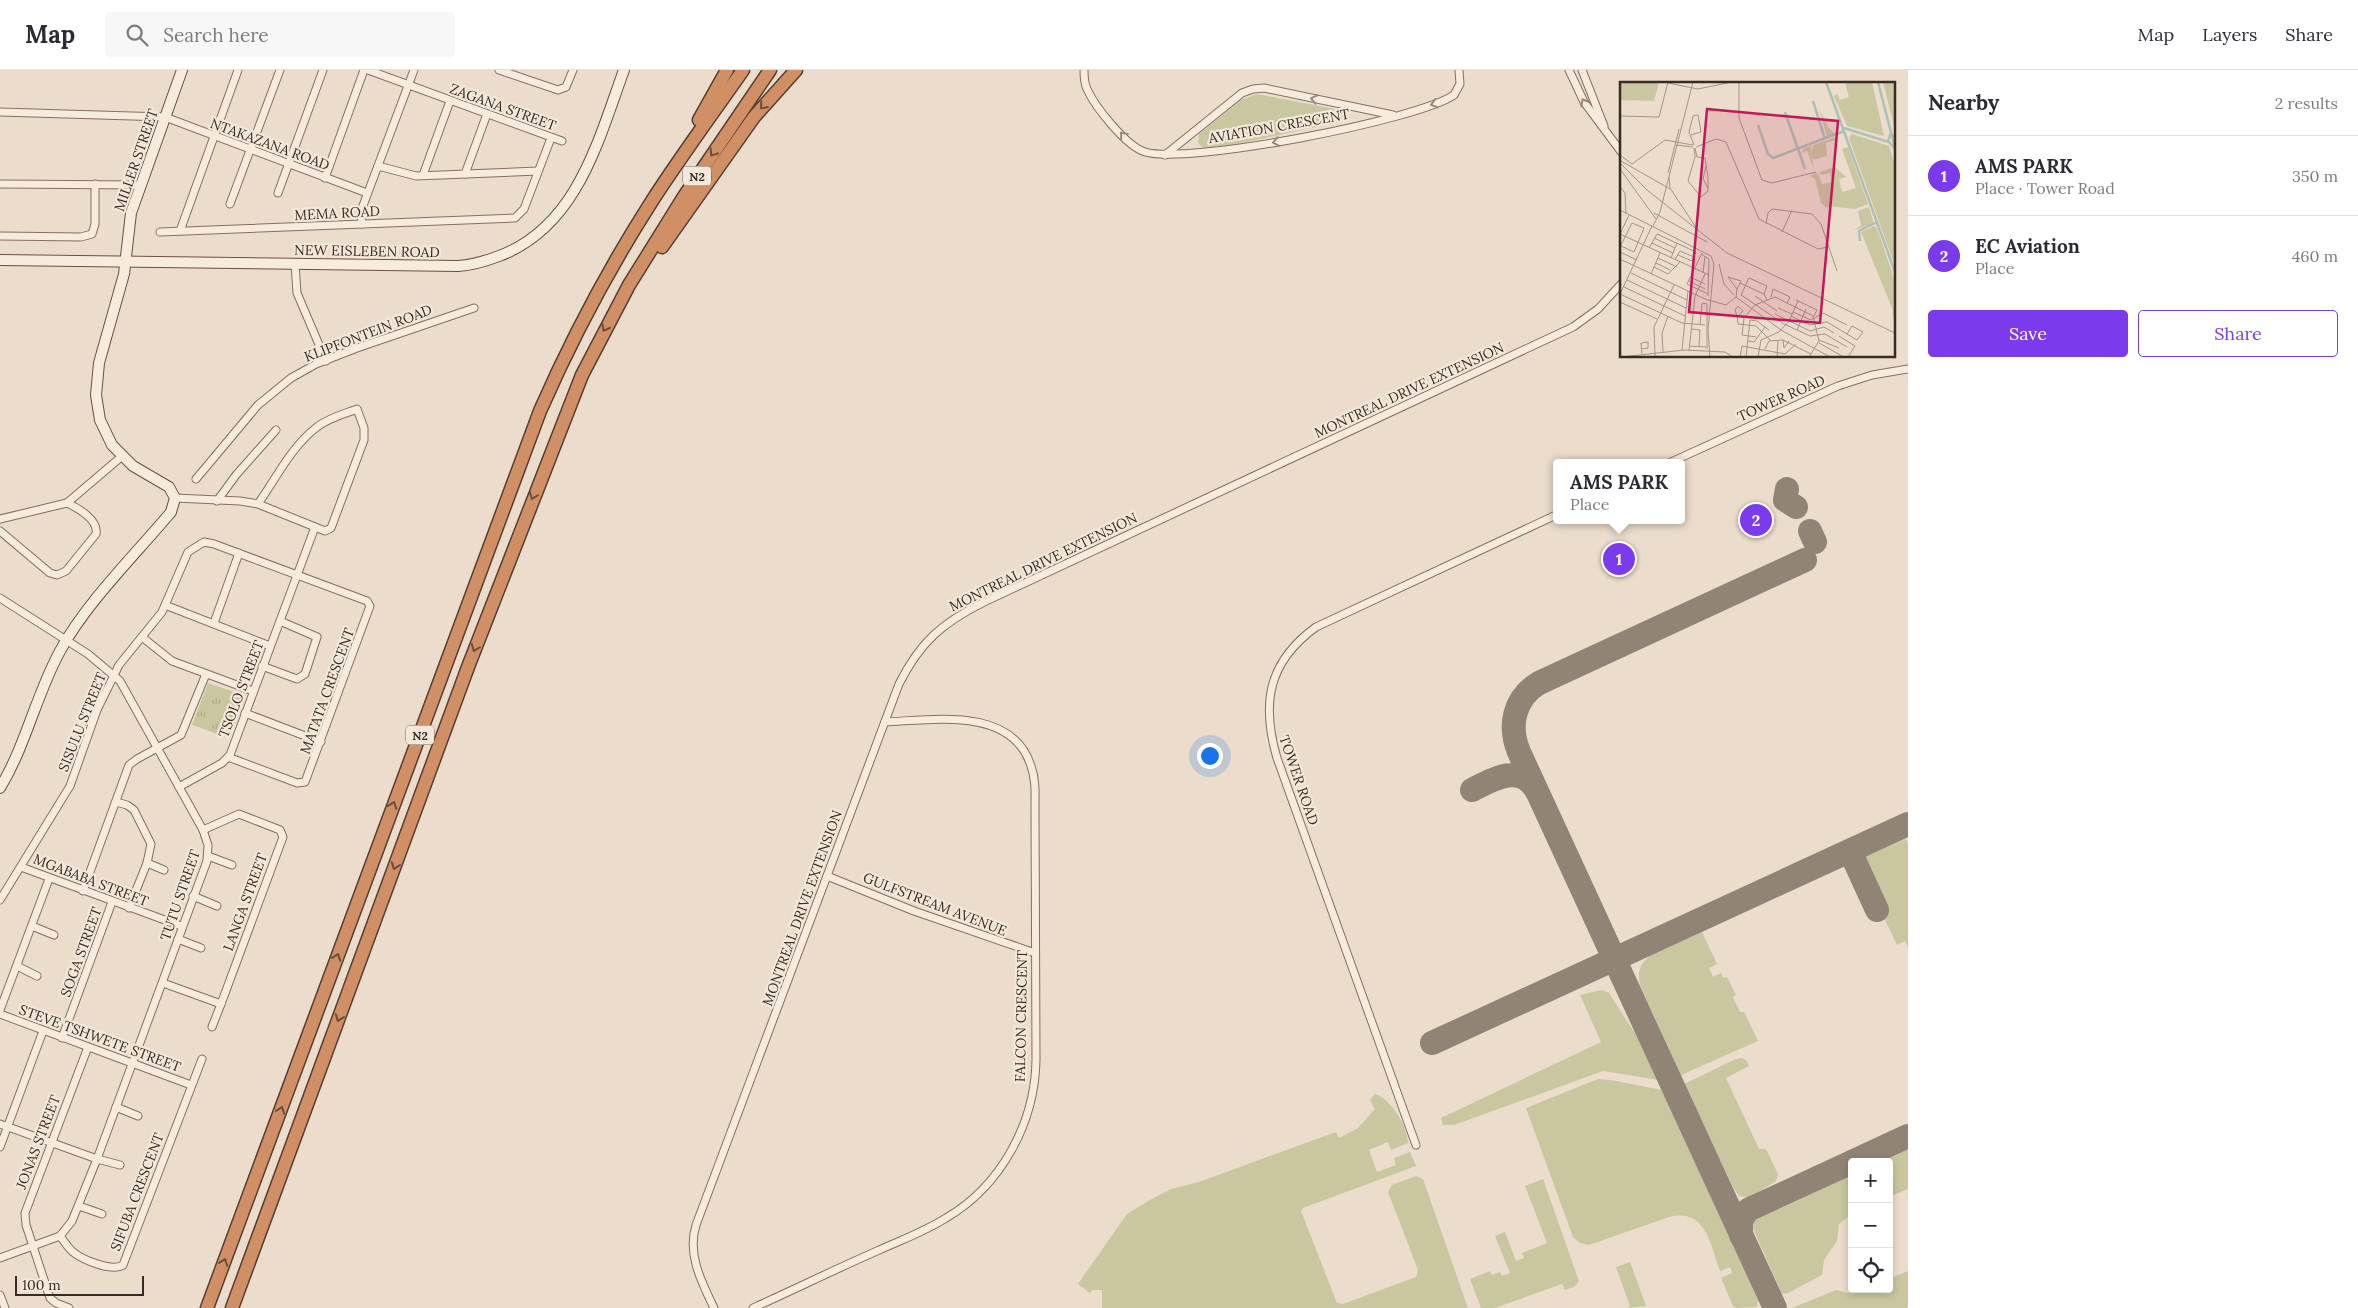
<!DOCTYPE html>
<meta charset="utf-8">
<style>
:root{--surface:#fff;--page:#f7f7f7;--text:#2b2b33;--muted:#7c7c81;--line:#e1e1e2;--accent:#7c3aed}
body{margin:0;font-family:Lora,serif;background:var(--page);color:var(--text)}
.controls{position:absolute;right:15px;bottom:15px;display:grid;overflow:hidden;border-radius:5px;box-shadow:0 2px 8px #0003}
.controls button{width:45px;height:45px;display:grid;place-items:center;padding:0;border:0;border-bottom:1px solid var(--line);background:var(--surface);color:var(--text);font:25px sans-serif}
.scale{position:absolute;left:15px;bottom:12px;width:129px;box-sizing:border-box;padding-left:5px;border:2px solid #392a23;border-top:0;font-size:14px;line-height:18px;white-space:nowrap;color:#392a23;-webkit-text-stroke:4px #f3e8da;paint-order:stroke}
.you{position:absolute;left:1209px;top:685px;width:18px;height:18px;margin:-12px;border:4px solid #fff;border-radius:50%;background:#1a73e8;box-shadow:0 0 0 8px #1a73e833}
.badge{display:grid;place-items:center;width:32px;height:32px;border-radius:50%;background:var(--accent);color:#fff;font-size:16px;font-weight:700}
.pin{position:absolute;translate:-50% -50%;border:2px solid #fff;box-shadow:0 1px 5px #0006}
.popup{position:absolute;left:1553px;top:389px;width:132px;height:65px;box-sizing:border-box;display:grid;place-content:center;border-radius:5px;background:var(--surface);filter:drop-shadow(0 1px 4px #0005);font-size:16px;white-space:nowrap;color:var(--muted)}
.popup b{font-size:19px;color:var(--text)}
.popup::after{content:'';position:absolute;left:50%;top:100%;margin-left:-10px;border:10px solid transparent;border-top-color:var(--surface)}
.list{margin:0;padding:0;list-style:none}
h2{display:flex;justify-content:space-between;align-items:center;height:65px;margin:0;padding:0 20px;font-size:21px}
h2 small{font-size:16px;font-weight:400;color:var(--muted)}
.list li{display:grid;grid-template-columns:32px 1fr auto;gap:15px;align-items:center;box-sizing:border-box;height:80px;padding:0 20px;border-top:1px solid var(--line)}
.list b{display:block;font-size:19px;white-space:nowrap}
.list p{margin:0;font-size:16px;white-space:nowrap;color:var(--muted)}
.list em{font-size:16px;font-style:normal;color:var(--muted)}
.actions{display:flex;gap:10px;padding:15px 20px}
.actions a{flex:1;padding:11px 0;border:1px solid var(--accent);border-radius:5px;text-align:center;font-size:18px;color:var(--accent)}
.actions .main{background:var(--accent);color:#fff}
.icon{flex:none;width:28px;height:28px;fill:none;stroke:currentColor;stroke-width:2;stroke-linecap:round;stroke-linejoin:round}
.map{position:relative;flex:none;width:1908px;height:1238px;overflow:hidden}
header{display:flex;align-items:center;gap:30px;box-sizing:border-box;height:70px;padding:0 25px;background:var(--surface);border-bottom:1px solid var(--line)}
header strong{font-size:24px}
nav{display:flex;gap:28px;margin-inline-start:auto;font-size:18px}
.search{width:350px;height:45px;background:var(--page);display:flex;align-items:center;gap:12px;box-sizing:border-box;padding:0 18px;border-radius:5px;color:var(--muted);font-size:19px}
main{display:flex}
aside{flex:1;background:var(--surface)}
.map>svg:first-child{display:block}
.grass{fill:#c9c7a0}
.park{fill:url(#park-tufts)}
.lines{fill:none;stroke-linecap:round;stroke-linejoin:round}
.taxiway{stroke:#928377;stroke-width:24}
.street-casing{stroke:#876e61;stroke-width:9}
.secondary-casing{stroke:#695044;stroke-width:12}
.highway-casing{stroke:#563e34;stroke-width:15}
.street{stroke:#f7ebde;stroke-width:7}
.secondary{stroke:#f7ebde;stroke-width:10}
.highway{stroke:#d18f65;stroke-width:12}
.oneway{stroke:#988a80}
.oneway2{stroke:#6e4d3a}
.labels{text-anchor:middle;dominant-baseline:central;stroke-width:4.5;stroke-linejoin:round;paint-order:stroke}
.shield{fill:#f3e8da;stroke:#71635a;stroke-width:1}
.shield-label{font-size:12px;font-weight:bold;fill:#392a23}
.street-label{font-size:14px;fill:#392a23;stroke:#f3e8da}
.inset-river{fill:none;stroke:#abc1b6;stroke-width:2.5}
.inset-road{fill:none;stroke:#a49588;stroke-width:1}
.view{fill:#c2185b;fill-opacity:0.15;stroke:#c2185b;stroke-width:2.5}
.inset-edge{fill:none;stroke:#392a23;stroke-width:2.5}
</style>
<header>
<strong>Map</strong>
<div class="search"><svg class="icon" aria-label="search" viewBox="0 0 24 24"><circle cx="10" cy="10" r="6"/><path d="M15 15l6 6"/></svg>Search here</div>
<nav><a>Map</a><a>Layers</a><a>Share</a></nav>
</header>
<main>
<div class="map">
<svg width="1908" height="1238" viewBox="0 0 1908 1238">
<defs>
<pattern id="park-tufts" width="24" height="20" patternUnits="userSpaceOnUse" patternTransform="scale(1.25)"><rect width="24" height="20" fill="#c9c7a0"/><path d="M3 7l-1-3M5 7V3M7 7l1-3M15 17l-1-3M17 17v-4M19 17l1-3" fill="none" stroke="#adab8a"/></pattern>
</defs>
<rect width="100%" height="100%" fill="#ebdccb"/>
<g class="grass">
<path d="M1257,24l83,16 3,3v8l-110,24 -29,3 -6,-5 1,-9 42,-34z"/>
<path d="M1906,769l2,5v104l-3,-7 -8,4 -40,-85z"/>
<path d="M1702,862l15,32 -8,4 4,9 8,-4 2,5 4,-1 9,18 -3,2 7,15h4l14,29 -77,34 -41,-90c-3,-13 0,-21 10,-29z"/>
<path d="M1602,920l7,3 27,42 23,45 -56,-9 -149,54h-11l-2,-7 160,-76 -21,-47z"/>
<path d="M1742,988l4,2 3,6 -23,12 33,71h7l12,25 -2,7 -27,17 -10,-2 -6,-9 -49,-103 52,-25z"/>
<path d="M1598,1009l13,1 51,10 96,210 -1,7 -21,1 -3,-2 -12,-28 11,-5 -2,-6 -10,4c-10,-27 -14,-63 -51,-54l-80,28 -9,-2 -7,-6 -47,-129z"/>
<path d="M1375,1024c16,4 33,34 33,49l-17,7 -3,-8 -19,8 8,22 19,-7 -2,-7 16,-6 6,14 -113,42 -2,3 36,92 6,1 73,-27 2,-7 -30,-78 4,-7 24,-9 7,3 45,129h-366v-18h-10l-2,3 -12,-9 49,-70 23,-14 21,-11 28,-7 137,-50 3,6 19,-10 17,-19 -5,-9z"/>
<path d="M1908,1079v40l-19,8v-35h-10z"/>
<path d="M1852,1105v39l-13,10 -2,17 -13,19 -2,15 -34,18 -6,1 -30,-68 2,-5z"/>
<path d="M1543,1109l36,102 -5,6 -9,3 -3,-6 -67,24h-14l-11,-29 20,-8 2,4 8,-3 2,4 8,-3 -15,-37 10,-4 11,29 8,-3 -2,-5 25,-10 -22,-57z"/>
<path d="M1630,1192l16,44 -19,2 3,-2 -14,-39z"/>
<path d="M1908,1201v36l-2,1h-114l44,-18 12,3 17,-4h24v-10z"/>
</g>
<path class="park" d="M208,613l34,12 2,4 -15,39 -37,-13z"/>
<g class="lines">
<g class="taxiway">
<path d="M1787,419l-2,11 11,7"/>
<path d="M1810,461l5,11"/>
<path d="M1472,720c21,-11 48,-27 64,0"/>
<path d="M1850,781l27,59"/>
<path d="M1432,973l476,-219"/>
<path d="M1852,1092l56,-26"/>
<path d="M1741,1165v-15l7,-10 104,-48"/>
<path d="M1775,1238l-256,-556c-11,-26 -5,-54 20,-69l266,-123"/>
</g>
<defs>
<g id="street">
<path d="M368,0l194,71"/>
<path d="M499,0l59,20 8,-3 7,-17"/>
<path d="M1084,0c0,6 0,13 3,19 8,18 39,57 58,63 42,13 272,-32 309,-57l6,-11 -1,-14"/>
<path d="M1569,0l15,32 38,51"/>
<path d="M1582,0l22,56"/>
<path d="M0,42l165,5 202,76"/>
<path d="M1165,85l77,-62 11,-4 11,-1 129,27"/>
<path d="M378,96l38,10 122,-5"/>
<path d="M465,104l22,-60"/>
<path d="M423,105l27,-74"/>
<path d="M325,108l39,-108"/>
<path d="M0,114l140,1"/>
<path d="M278,123l45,-123"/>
<path d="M230,134l50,-134"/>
<path d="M362,154l-1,-13 53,-141"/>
<path d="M180,161l58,-161"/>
<path d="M160,162l355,-14 9,-9 27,-71"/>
<path d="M0,166l81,1 11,-3 3,-10v-40"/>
<path d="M295,194l2,29 29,68"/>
<path d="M1669,393l169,-77 34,-11 36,-6"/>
<path d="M196,409l62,-74 33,-27 25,-14 41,-16 117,-40"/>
<path d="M175,428l65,3 18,3c19,-27 33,-57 59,-77 11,-9 27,-13 40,-18l7,19v12l-33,88 -6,3 -67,-27"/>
<path d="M217,431l19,-26 40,-45"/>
<path d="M67,433l54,-46"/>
<path d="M0,449l67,-16c11,5 32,17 29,31l-30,37 -9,4 -7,-2 -50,-42"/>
<path d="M0,528l88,56 32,27 83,149 5,15 -1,16 -110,298 -25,62 -12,15 -60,22"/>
<path d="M165,535l105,41"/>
<path d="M214,553l25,-70"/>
<path d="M142,567l30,24 81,30"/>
<path d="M262,596l35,13 8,-5 12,-37 -37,-16"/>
<path d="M245,643l76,29"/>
<path d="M179,717l43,-24 8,-8 85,-228"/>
<path d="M116,732l11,3 7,5 17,34 -4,19 -18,45"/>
<path d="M208,786l24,9"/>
<path d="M147,793l17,7"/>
<path d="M21,797l160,59"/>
<path d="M827,806l87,35 121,42"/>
<path d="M83,821l46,-126 8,-6 44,-24 25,-61"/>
<path d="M193,826l24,10"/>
<path d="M0,830l70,-114 27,-76 22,-45 43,-53 26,-60 16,-10 10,2 153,57 3,5 -65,176 -8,1 -69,-26"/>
<path d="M32,856l22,9"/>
<path d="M178,869l23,9"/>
<path d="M17,896l20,10"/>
<path d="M163,913l58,21 62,-167 -3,-7 -41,-16 -36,16"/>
<path d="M0,940l49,-131"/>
<path d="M0,944l191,71"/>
<path d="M212,957l9,-23"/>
<path d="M62,968l50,-136"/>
<path d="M116,1037l22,9"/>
<path d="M0,1054l97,35 23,6"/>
<path d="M1416,1075l-139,-387c-16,-55 -9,-96 39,-131l240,-112"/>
<path d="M0,1077l43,-116"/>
<path d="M79,1136l23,8"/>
<path d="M60,1166c4,5 8,12 13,16 10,8 39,20 50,13l79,-206"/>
<path d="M0,1225l5,13"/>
<path d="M69,1238l-13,-5 -6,-5 -24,-73 -1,-12 63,-166"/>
<path d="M714,1238c-13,-27 -27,-54 -18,-83l203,-541c21,-42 43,-61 85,-82l589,-275 25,-18 24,-26"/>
<path d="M753,1238c42,-19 83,-39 124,-57 24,-11 47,-19 69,-33 55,-32 89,-95 90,-158l-1,-252c0,-14 1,-28 -4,-42 -19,-60 -98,-46 -146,-44"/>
</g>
<g id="secondary">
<path d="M0,190l458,6c15,-1 28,-5 41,-10 78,-29 99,-115 125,-186"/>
<path d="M0,718c26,-43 36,-93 60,-137 26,-48 75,-96 111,-139l4,-14 -6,-11 -36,-21 -21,-21 -12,-25 -4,-25 3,-32 25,-89 7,-61 51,-143"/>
</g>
<g id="highway">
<path d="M699,50l28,-50"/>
<path d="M662,177l92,-130 42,-47"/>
<path d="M207,1238l333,-897c32,-73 69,-143 112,-210 29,-45 61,-88 91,-131"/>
<path d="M232,1238l236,-641 114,-292 47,-90 56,-90 85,-125"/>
</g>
</defs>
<use href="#street" class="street-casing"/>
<use href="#secondary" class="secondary-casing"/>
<use href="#highway" class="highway-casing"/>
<use href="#street" class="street"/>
<use href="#secondary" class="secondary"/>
<use href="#highway" class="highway"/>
</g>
<defs><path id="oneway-chevron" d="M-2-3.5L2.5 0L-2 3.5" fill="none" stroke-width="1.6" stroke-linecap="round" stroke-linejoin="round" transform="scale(1.25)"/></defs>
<g class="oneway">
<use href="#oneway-chevron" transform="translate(1314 29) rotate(-168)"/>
<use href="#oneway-chevron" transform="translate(1584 32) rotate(-120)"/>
<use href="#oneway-chevron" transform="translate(1434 34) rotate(163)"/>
<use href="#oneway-chevron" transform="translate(1123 65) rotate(-130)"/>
<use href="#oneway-chevron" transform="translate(1276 72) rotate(169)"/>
</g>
<g class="oneway2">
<use href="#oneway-chevron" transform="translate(763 36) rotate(131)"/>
<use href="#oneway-chevron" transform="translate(713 83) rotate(124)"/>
<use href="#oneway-chevron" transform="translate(605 258) rotate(117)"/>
<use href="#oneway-chevron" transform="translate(533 426) rotate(111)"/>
<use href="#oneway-chevron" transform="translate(475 578) rotate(111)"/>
<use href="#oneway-chevron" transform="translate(393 735) rotate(-70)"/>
<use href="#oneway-chevron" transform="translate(395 796) rotate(110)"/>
<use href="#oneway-chevron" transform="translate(337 887) rotate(-70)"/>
<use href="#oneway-chevron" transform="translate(339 948) rotate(110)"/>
<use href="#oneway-chevron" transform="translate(281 1040) rotate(-70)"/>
<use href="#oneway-chevron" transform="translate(224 1192) rotate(-70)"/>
</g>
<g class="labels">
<g class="shield">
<rect x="683" y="96.5" width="28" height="19" rx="4"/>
<rect x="406" y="655.5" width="28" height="19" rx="4"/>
</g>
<g class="shield-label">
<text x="697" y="106">N2</text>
<text x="420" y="665">N2</text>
</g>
<g class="street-label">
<text transform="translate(503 37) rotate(20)">ZAGANA STREET</text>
<text transform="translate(1279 56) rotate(-10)">AVIATION CRESCENT</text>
<text transform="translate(270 74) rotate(20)">NTAKAZANA ROAD</text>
<text transform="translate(136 90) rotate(-71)">MILLER STREET</text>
<text transform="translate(337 143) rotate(-3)">MEMA ROAD</text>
<text transform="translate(367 181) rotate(1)">NEW EISLEBEN ROAD</text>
<text transform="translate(368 263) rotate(-21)">KLIPFONTEIN ROAD</text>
<text transform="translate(1409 320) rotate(-25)">MONTREAL DRIVE EXTENSION</text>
<text transform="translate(1781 328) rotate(-24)">TOWER ROAD</text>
<text transform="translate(1043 492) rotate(-26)">MONTREAL DRIVE EXTENSION</text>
<text transform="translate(241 619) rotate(-69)">TSOLO STREET</text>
<text transform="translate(327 621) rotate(-70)">MATATA CRESCENT</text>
<text transform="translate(82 652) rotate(-68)">SISULU STREET</text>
<text transform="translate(1299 710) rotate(71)">TOWER ROAD</text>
<text transform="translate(91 810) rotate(21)">MGABABA STREET</text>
<text transform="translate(180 825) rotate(-71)">TUTU STREET</text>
<text transform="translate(245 832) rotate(-70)">LANGA STREET</text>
<text transform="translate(935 834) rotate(21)">GULFSTREAM AVENUE</text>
<text transform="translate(802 838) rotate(-70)">MONTREAL DRIVE EXTENSION</text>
<text transform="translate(81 882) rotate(-70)">SOGA STREET</text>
<text transform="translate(1021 946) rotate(-89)">FALCON CRESCENT</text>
<text transform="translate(100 968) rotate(20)">STEVE TSHWETE STREET</text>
<text transform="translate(38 1072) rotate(-69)">JONAS STREET</text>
<text transform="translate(137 1122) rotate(-69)">SIFUBA CRESCENT</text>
</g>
</g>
<g transform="translate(1620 12)">
<rect width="275" height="275" fill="#ebdccb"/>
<path d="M225,0h27l12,54 -37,-10 -13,-30 3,-2 3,6 9,-3zM275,0v48l-12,-48zM199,26l9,19 7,7 -8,3zM232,52l37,12 6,19v101l-46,-128zM216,55v3l-10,3 1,13 -14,4 -2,-6 3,15 -7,-18 -5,2v-3l9,-5v7l2,-7zM228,65l20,57 -13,5 -26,-3 -1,3 -7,-6 -6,-24 -5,-3 6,-4 2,4v-4l4,12 10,-2 -2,-9 -9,2 -2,-3 16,-5 11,10 -7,2 3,13 14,-4 -14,-39zM249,125l5,17 -21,6 8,-4 -3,-15zM254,144l3,2 18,53v48l-3,-21 -31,-76z" fill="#c9c7a0"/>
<path d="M39,0l-5,19 -34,-1v-18z" fill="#c9c7a0"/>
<path class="inset-river" d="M206,0l69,190M258,0l17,66M193,19l12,38M165,30l20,57M138,43l10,29 5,4 71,-27M224,46l45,14 6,7M268,59l3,-8 4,7M240,159l-1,-10 18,-9"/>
<path class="inset-road" d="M119,0v36l23,62 10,3 44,-11M48,1l30,6 34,-7M0,34l39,1 9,-35M71,53l10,-3 -3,-17 -5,1 -4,16 5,13M56,63l17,2M76,65l20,-8 10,3 33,77 59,30 10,-2M74,66l1,9 -7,24 13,16 7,-6v-14l-3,-19 -8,-1 -2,-9M0,73l12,9 33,-24 28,5M1,79l49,28M0,81l27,27 80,63 168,80M86,84l-3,13 5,9M0,87l36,50M48,91l11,-44M49,95l1,11 27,41M0,105l5,6 1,21M0,128l91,46 3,8 -6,66 2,27M34,131l53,29M146,142l2,-11 4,-4 40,5 9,10 16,47M33,144l7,-14 33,-130M162,150l10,-22M0,152l89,41M0,152l9,-19M34,156l21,10M32,161l21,10M0,165l12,-24 12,5 -10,24 -13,-6M29,166l8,-14 39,18 -4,9 -14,-6M0,170l17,8M82,171l-15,31 21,10M81,172l8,5 -1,37M38,176l19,9M51,176l6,-15M0,177l85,40 21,6 10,-8M55,178l5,-9 14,6M36,181l14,7M99,182l5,20 10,11M34,185l14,7 12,-12M11,191l56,27M83,191l2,-17M31,192l9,-21M70,195l15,7M108,195l9,12 -1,8M108,195l13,4 -4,8M7,198l59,28M69,199l16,8M120,201l24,11 3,6M4,205l61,29M0,212l62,29 23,2M0,212l32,-68M144,212l3,-8 -18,-8 -8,17 43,29 26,12 15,-2 22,13M135,214l22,15M116,215l45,33 49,27M151,215l2,-8 17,8 -3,6M176,218l21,10 -3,6M0,220l37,17M82,221l5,1v45M158,226l14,6M173,230l18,8 12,-7 24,12M155,232l35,17 14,-4 10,6M171,234l19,9 16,-3h1l30,18 6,-8 -11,-6 -5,8M117,235l6,-6 -5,-5 -3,4 2,6 1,7v1l18,2 14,14M80,242l2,-20M72,247l8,1 -1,16M177,248l9,-21M219,254l16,10 -7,11M136,255l-14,-2 2,-17 11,-13 20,-8 38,19 6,25 -10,16M163,258l1,8 5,-7M199,258l20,8M128,259l6,1 11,-15M199,261l23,13M70,264l16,1M22,267l6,-1v-6l-7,1v1l1,10M145,267l4,-8 14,-1 28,14M62,268l6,-59M69,269l6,-55 10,-22M43,270l-1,-19 6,-17M2,275l62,-7 41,2 8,5M35,275l-1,-30 20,-42M120,275l2,-11 43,8 11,-10M126,275l4,-37 7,1 12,9M138,275l3,-17 18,-8 10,-11 9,-20M157,275l1,-17"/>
<path class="view" d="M87,27l131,12 -18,202 -131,-11z"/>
<rect width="275" height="275" class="inset-edge"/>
</g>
</svg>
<div class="controls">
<button>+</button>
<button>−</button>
<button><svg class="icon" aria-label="locate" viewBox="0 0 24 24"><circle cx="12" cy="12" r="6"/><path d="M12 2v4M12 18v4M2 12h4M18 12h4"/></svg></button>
</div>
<div class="scale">100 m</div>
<div class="you"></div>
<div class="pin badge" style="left:1619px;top:489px">1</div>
<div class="popup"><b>AMS PARK</b>Place</div>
<div class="pin badge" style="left:1756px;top:450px">2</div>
</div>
<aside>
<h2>Nearby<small>2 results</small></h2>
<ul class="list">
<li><span class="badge">1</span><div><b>AMS PARK</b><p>Place · Tower Road</p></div><em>350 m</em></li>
<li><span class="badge">2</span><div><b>EC Aviation</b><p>Place</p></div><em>460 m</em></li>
</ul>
<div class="actions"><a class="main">Save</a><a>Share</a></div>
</aside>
</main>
